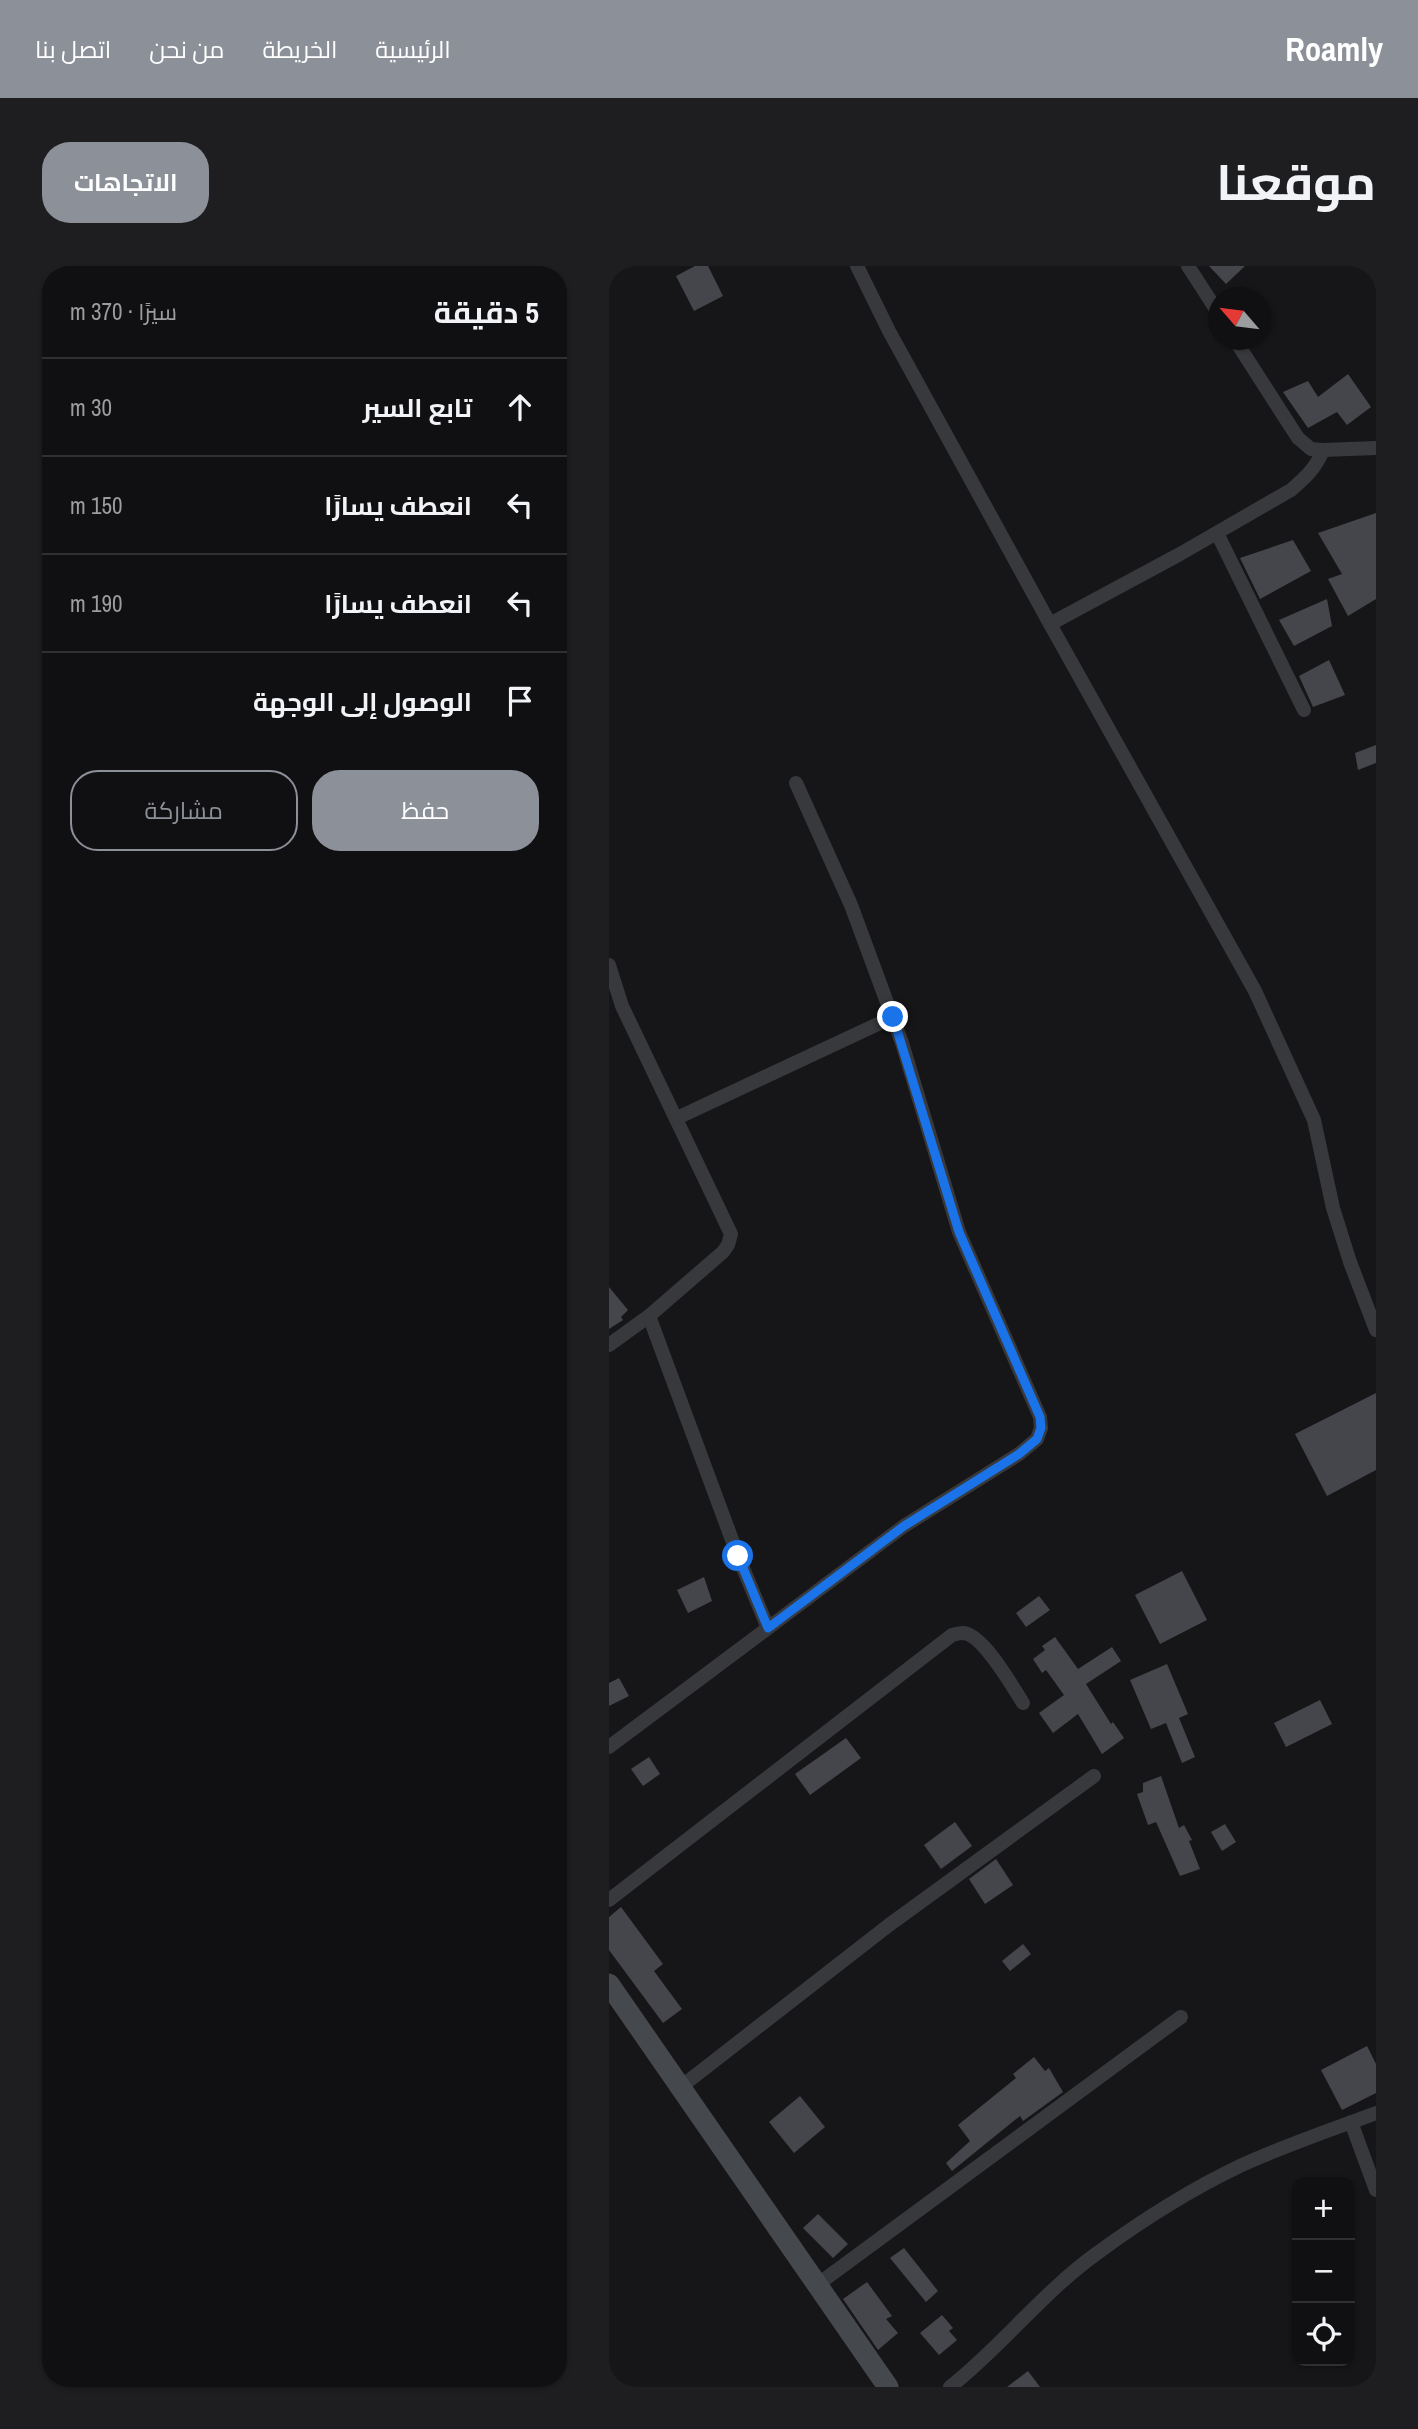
<!DOCTYPE html>
<html lang="ar">
<meta charset="utf-8">
<style>
:root{--surface:#101012;--page:#1e1e20;--text:#f1f3f6;--muted:#9c9d9f;--line:#303032;--accent:#8c9099}
body{margin:0;font-family:"Archivo Narrow",Cairo,sans-serif;background:var(--page);color:var(--text);direction:rtl}
.controls{position:absolute;right:21px;bottom:21px;display:grid;overflow:hidden;border-radius:14px;box-shadow:0 2px 5px #0004}
.controls button{width:63px;height:63px;display:grid;place-items:center;padding:0;border:0;border-bottom:2px solid var(--line);background:var(--surface);color:var(--text);font:35px sans-serif}
.compass{position:absolute;left:599px;top:21px;width:63px;height:63px;border-radius:50%;background:var(--surface);box-shadow:0 2px 5px #0004;rotate:298deg}
.stop{position:absolute;width:21px;height:21px;margin:-16px;border:5px solid #1a73e8;border-radius:50%;background:#fff}
.stop.end{background:#1a73e8;border-color:#fff;box-shadow:0 2px 7px #0008}
.list{margin:0;padding:0;list-style:none}
h2{display:flex;justify-content:space-between;align-items:center;height:91px;margin:0;padding:0 28px;font-size:30px}
h2 small{font-size:23px;font-weight:400;color:var(--muted)}
.list li{display:grid;grid-template-columns:46px 1fr auto;gap:21px;align-items:center;box-sizing:border-box;height:98px;padding:0 28px;border-top:2px solid var(--line)}
.list b{display:block;font-size:26px;white-space:nowrap}
.list em{font-size:23px;font-style:normal;color:var(--muted)}
.actions{display:flex;gap:14px;padding:21px 28px}
.actions a{flex:1;padding:16px 0;border:2px solid var(--accent);border-radius:28px;text-align:center;font-size:24px;color:var(--accent)}
.actions .main{background:var(--accent);color:#fff}
.icon{flex:none;width:38px;height:38px;fill:none;stroke:currentColor;stroke-width:2;stroke-linecap:round;stroke-linejoin:round}
.map{position:relative;flex:none;width:767px;height:2121px;overflow:hidden;direction:ltr;border-radius:28px}
header{display:flex;align-items:center;gap:42px;box-sizing:border-box;height:98px;padding:0 35px;background:var(--accent);color:#fff}
header strong{font-size:33px}
nav{display:flex;gap:38px;margin-inline-start:auto;font-size:24px}
.intro{display:flex;align-items:center;justify-content:space-between;box-sizing:border-box;height:168px;padding:0 42px}
h1{margin:0;font-size:49px}
.button{padding:18px 32px;border-radius:28px;background:var(--accent);color:#fff;font-size:24px;font-weight:700}
main{display:flex;gap:42px;padding:0 42px}
aside{flex:1;background:var(--surface);border-radius:28px;box-shadow:0 2px 5px #0004}
.map>svg:first-child{display:block}
.building{fill:#45464b}
.lines{fill:none;stroke-linecap:round;stroke-linejoin:round}
.street{stroke:#37393c;stroke-width:14}
.secondary{stroke:#45484c;stroke-width:21}
.route{stroke:#1a73e8;stroke-width:9}
</style>
<header>
<strong>Roamly</strong>
<nav><a>الرئيسية</a><a>الخريطة</a><a>من نحن</a><a>اتصل بنا</a></nav>
</header>
<div class="intro"><h1>موقعنا</h1><a class="button">الاتجاهات</a></div>
<main>
<div class="map">
<svg width="767" height="2121" viewBox="0 0 767 2121">
<rect width="100%" height="100%" fill="#161618"/>
<g class="building">
<path d="M86,0h13l15,30 -29,15 -18,-35z"/>
<path d="M600,0h36l-19,18z"/>
<path d="M739,108l23,33 -24,18 -10,-13 -29,16 -25,-36 25,-11 10,16z"/>
<path d="M767,247v86l-28,17 -20,-37 14,-5 -24,-41z"/>
<path d="M684,274l18,31 -51,28 -20,-41z"/>
<path d="M718,333l5,27 -38,20 -15,-26z"/>
<path d="M720,394l16,35 -32,12 -14,-31z"/>
<path d="M767,479v18l-18,7 -3,-17z"/>
<path d="M0,1021l19,23 -7,7 2,3 -14,9z"/>
<path d="M767,1127v77l-49,26 -32,-62z"/>
<path d="M573,1305l25,49 -47,24 -25,-49z"/>
<path d="M95,1311l8,24 -24,12 -11,-23z"/>
<path d="M430,1330l11,14 -24,17 -10,-14z"/>
<path d="M446,1371l23,32 34,-22 9,14 -35,23 25,40 2,-2 11,16 -22,16 -24,-40 -25,19 -14,-20 25,-18 -18,-25 -4,3 -9,-14 12,-9 -3,-4z"/>
<path d="M558,1398l21,50 -9,4 16,39 -13,6 -16,-40 -15,6 -21,-49z"/>
<path d="M10,1412l10,18 -20,10v-23z"/>
<path d="M711,1434l12,24 -46,23 -12,-24z"/>
<path d="M237,1472l15,20 -51,37 -15,-21z"/>
<path d="M40,1491l11,17 -17,12 -12,-17z"/>
<path d="M552,1510l18,52 5,-3 8,15 -3,1 11,28 -20,7 -24,-54 -8,3 -11,-31 6,-2v-9z"/>
<path d="M346,1556l17,24 -31,23 -17,-24z"/>
<path d="M616,1558l11,18 -14,9 -11,-19z"/>
<path d="M387,1593l17,26 -28,19 -16,-25z"/>
<path d="M12,1641l42,57 -9,7 28,38 -19,14 -54,-73v-33z"/>
<path d="M414,1678l8,10 -21,17 -8,-10z"/>
<path d="M758,1780l9,18v29l-34,17 -21,-40z"/>
<path d="M425,1791l11,14 4,-3 14,24 -40,29 -3,-5 -68,55 -6,-8 24,-22 -12,-16 58,-47 -3,-4z"/>
<path d="M191,1830l25,31 -31,26 -25,-31z"/>
<path d="M209,1948l30,30 -15,14 -30,-30z"/>
<path d="M295,1982l34,43 -12,11 -36,-44z"/>
<path d="M258,2016l25,34 -6,3 12,14 -20,17 -35,-51z"/>
<path d="M333,2049l11,13 -4,3 8,9 -18,15 -19,-22z"/>
<path d="M419,2105l12,16h-33z"/>
</g>
<g class="lines">
<g class="street">
<path d="M248,0l32,65 161,293 205,367 59,129 19,88 17,54 26,68"/>
<path d="M579,0l31,48"/>
<path d="M626,74l63,98 13,11 12,1 53,-2"/>
<path d="M608,267l87,177"/>
<path d="M441,358l130,-70 111,-64c14,-12 25,-22 32,-40"/>
<path d="M0,699l13,41 109,228 -3,11 -5,7 -74,64 -40,29"/>
<path d="M68,852l216,-101"/>
<path d="M40,1050l89,240 30,72"/>
<path d="M0,1481l295,-221 115,-72 18,-15 4,-11 -1,-11 -81,-185 -57,-189 -51,-138 -55,-122"/>
<path d="M0,1634l343,-265c4,-1 7,-2 11,-2 20,1 49,53 60,70"/>
<path d="M73,1820l207,-161 205,-149"/>
<path d="M742,1856l25,68"/>
<path d="M208,2019l364,-268"/>
<path d="M341,2121c52,-41 92,-94 146,-133 45,-33 95,-65 146,-89 44,-20 89,-35 134,-52"/>
</g>
<path class="secondary" d="M0,1718l279,403"/>
</g>
<g class="lines">
<path class="route" d="M129,1290l30,72 136,-102 115,-72 18,-15 4,-11 -1,-11 -81,-185 -66,-215"/>
</g>
</svg>
<div class="controls">
<button>+</button>
<button>−</button>
<button><svg class="icon" aria-label="locate" viewBox="0 0 24 24"><circle cx="12" cy="12" r="6"/><path d="M12 2v4M12 18v4M2 12h4M18 12h4"/></svg></button>
</div>
<svg class="compass" viewBox="-18 -18 36 36"><path d="M0-13l5 13h-10z" fill="#e53935"/><path d="M0 13l5-13h-10z" fill="#9c9d9f"/></svg>
<div class="stop" style="left:129px;top:1290px"></div>
<div class="stop end" style="left:284px;top:751px"></div>
</div>
<aside>
<h2>5 دقيقة<small>سيرًا · 370 m</small></h2>
<ul class="list">
<li><svg class="icon" aria-label="ahead" viewBox="0 0 24 24"><path d="M12 20V5M6 11l6-6 6 6"/></svg><div><b>تابع السير</b></div><em>30 m</em></li>
<li><svg class="icon" aria-label="left" viewBox="0 0 24 24"><path d="M17 20v-9H6M10 6l-5 5 5 5"/></svg><div><b>انعطف يسارًا</b></div><em>150 m</em></li>
<li><svg class="icon" aria-label="left" viewBox="0 0 24 24"><path d="M17 20v-9H6M10 6l-5 5 5 5"/></svg><div><b>انعطف يسارًا</b></div><em>190 m</em></li>
<li><svg class="icon" aria-label="arrive" viewBox="0 0 24 24"><path d="M6 21V4h12l-3 4 3 4H6"/></svg><div><b>الوصول إلى الوجهة</b></div></li>
</ul>
<div class="actions"><a class="main">حفظ</a><a>مشاركة</a></div>
</aside>
</main>
